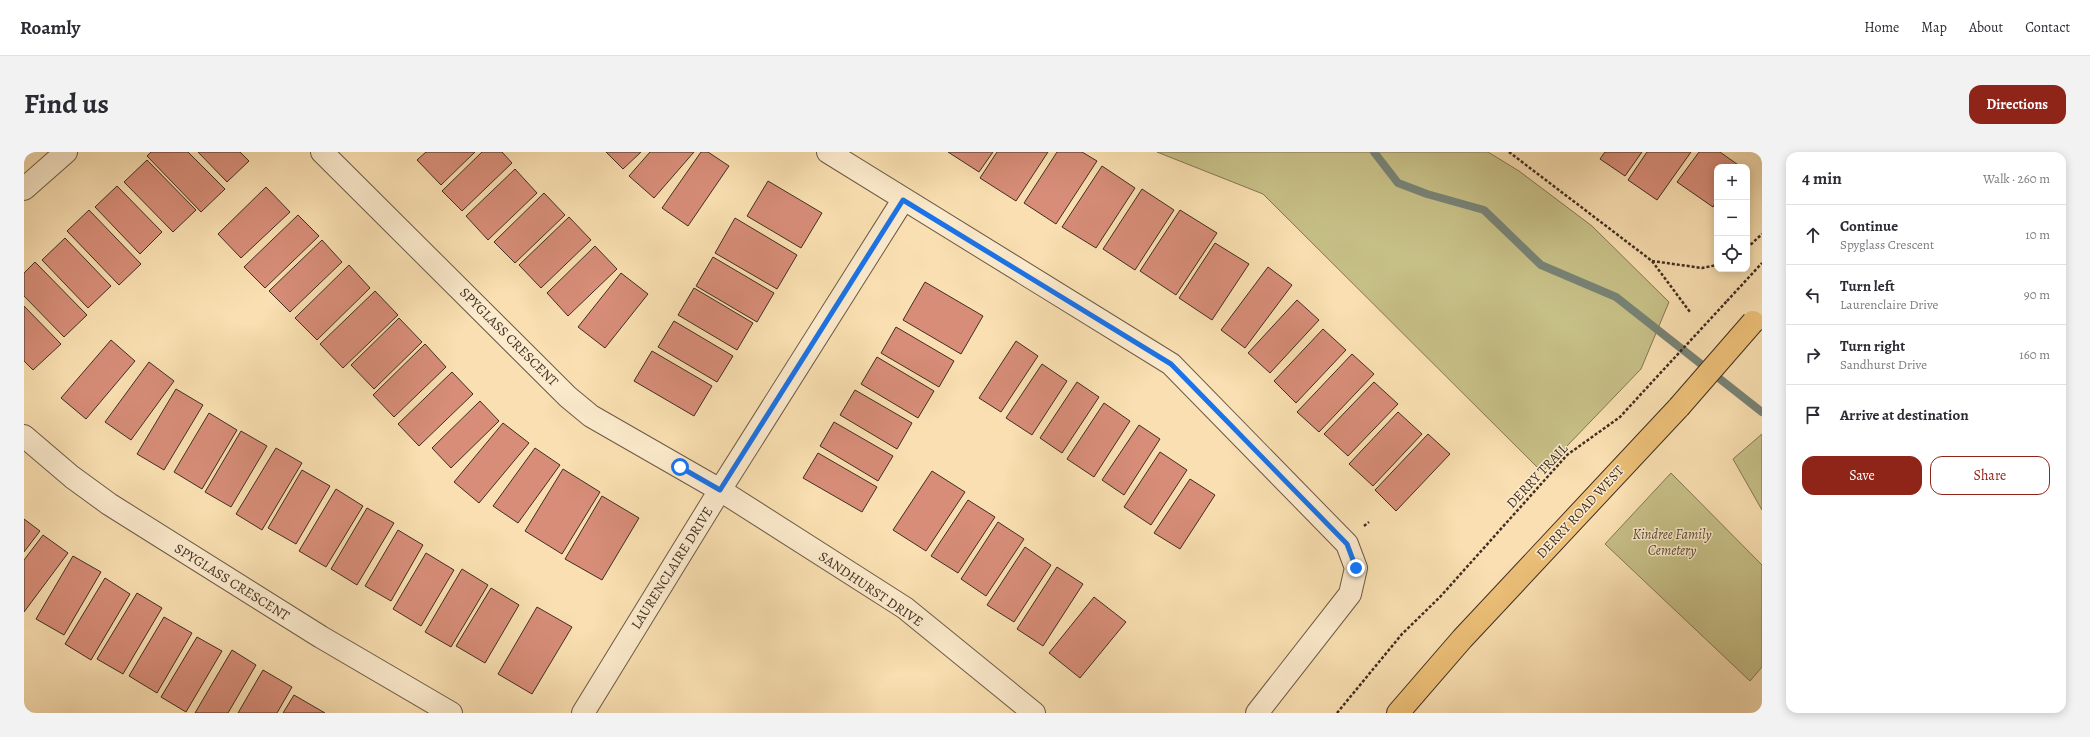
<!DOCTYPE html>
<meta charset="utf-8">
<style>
:root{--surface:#fff;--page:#f2f2f3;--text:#2b2b33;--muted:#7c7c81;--line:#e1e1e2;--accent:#8f2418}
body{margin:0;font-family:Alegreya,serif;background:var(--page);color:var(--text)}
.controls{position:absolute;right:12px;top:12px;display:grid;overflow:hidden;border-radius:8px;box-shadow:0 2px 10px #0003}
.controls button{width:36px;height:36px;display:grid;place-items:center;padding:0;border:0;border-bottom:1px solid var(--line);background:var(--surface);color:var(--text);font:20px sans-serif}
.stop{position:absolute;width:12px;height:12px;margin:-9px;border:3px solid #1a73e8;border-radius:50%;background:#fff}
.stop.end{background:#1a73e8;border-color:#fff;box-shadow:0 1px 4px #0008}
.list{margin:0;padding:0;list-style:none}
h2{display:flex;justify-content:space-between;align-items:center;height:52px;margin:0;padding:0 16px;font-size:17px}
h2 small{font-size:13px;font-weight:400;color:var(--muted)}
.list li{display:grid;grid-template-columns:26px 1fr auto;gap:12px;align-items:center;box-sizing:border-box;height:60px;padding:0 16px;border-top:1px solid var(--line)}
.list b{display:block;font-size:15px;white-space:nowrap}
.list p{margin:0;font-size:13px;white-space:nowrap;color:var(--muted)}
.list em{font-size:13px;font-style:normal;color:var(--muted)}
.actions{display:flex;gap:8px;padding:12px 16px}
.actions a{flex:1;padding:9px 0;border:1px solid var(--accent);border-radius:12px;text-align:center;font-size:14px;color:var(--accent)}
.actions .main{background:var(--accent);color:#fff}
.icon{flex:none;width:22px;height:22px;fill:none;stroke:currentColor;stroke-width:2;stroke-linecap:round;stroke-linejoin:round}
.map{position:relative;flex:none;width:1738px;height:561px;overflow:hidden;border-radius:12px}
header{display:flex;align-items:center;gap:24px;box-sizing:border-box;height:56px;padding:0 20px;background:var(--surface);border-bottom:1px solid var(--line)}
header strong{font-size:19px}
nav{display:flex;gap:22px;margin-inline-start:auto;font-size:14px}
.intro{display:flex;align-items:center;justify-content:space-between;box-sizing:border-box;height:96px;padding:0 24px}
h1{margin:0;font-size:28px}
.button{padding:10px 18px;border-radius:12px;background:var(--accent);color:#fff;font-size:14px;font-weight:700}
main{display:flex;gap:24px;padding:0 24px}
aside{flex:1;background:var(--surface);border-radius:12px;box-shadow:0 2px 10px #0003}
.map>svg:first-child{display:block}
.green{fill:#c6bf86;stroke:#837654}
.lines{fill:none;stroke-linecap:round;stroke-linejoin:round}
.stream{stroke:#788376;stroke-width:8}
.building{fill:#d78d78;stroke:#402e22}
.minor-casing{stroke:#6e5a46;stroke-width:24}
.major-casing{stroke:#402e22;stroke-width:24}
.path{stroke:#402e22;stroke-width:2.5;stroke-dasharray:3 2;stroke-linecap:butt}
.minor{stroke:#fbeacc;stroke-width:22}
.major{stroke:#ecc078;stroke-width:22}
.major-bridge-casing{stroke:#402e22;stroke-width:24;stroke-linecap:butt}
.path-bridge{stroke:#402e22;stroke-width:2.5;stroke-dasharray:3 2;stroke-linecap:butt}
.major-bridge{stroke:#ecc078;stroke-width:22}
.route{stroke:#1a73e8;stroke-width:5}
.labels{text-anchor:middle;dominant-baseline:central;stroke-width:3;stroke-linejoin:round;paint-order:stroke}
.street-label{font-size:14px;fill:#402e22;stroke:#fbeacc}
.park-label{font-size:14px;font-style:italic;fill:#5b4b36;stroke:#fbeacc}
</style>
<header>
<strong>Roamly</strong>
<nav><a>Home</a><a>Map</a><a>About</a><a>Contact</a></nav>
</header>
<div class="intro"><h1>Find us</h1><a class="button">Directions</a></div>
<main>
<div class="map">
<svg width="1738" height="561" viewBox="0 0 1738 561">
<rect width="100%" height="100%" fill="#f9dfb1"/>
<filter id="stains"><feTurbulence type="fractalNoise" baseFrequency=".005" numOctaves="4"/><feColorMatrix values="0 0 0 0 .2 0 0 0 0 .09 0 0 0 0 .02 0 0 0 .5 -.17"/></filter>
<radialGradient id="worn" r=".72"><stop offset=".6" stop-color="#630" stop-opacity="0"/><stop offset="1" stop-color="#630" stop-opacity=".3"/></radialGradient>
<g class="green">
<path d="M1133,0h331l31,19 73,55 77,76 -28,67 -99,103 -279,-278z"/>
<path d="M1738,282v76l-29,-51z"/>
<path d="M1647,321l91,92v102l-12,14 -145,-137z"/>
</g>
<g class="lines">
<path class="stream" d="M1350,0l24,31 29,11 57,16 57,55 75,32 146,115"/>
</g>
<g class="building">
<path d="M127,0h37l37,37 -24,23 -54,-56z"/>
<path d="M174,0h42l9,9 -22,21z"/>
<path d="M402,0h49l-34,33 -24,-25z"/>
<path d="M458,0h20l10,11 -50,48 -20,-20z"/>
<path d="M582,0h35l-18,17z"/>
<path d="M626,0h44l-40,46 -25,-22z"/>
<path d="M677,0h7l21,14 -41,60 -26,-18z"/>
<path d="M924,0h45l-14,20z"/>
<path d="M973,0h51l-32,49 -36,-23z"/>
<path d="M1033,0h25l15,9 -41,63 -32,-21z"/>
<path d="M1581,0h37l-17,24 -25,-17z"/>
<path d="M1623,0h44l-34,48 -29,-20z"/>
<path d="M1675,0h21l21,15h-24v33l-4,7 -36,-25z"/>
<path d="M123,8l49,50 -23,22 -49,-50z"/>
<path d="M1078,14l33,22 -39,60 -34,-21z"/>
<path d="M491,17l22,24 -49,47 -22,-24z"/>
<path d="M744,29l54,32 -21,35 -54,-32z"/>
<path d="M93,34l45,46 -22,22 -45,-47z"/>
<path d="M242,35l24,25 -49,46 -23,-24z"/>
<path d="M1118,37l32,21 -39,60 -32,-21z"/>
<path d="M520,41l21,22 -50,48 -21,-21z"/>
<path d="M65,58l52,54 -22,21 -52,-54z"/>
<path d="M1156,58l37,23 -41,62 -36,-24z"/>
<path d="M274,63l21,21 -54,52 -21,-21z"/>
<path d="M545,65l22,23 -50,48 -22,-23z"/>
<path d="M711,66l62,37 -20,34 -62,-36z"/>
<path d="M41,86l46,48 -23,22 -46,-48z"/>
<path d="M298,88l20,22 -52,50 -21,-21z"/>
<path d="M1191,91l34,21 -37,56 -33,-22z"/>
<path d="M571,94l22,23 -49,47 -21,-23z"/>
<path d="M689,105l61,36 -17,29 -61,-36z"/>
<path d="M11,110l52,53 -23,22 -40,-41v-23z"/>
<path d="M325,113l21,23 -53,52 -22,-22z"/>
<path d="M1244,115l24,18 -47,63 -24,-18z"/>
<path d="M597,121l27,21 -43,54 -27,-21z"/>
<path d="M901,130l58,34 -22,38 -58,-34z"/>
<path d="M670,136l59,35 -16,27 -59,-35z"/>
<path d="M351,139l23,24 -55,53 -23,-24z"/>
<path d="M1273,148l22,20 -49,53 -22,-20z"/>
<path d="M0,154l37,38 -28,26 -9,-9z"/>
<path d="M375,166l23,24 -48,47 -23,-24z"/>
<path d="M650,169l59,35 -16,26 -59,-35z"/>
<path d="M872,175l58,34 -15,26 -58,-34z"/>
<path d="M1299,177l23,21 -50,53 -22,-22z"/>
<path d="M87,188l24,21 -49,58 -25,-21z"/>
<path d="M992,189l22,15 -37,56 -22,-14z"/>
<path d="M401,192l21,23 -52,50 -21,-22z"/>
<path d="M628,199l60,35 -18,30 -60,-35z"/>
<path d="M1328,202l22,20 -55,58 -22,-20z"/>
<path d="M853,205l57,34 -16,27 -57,-34z"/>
<path d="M125,210l25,19 -43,59 -26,-18z"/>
<path d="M1018,212l25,17 -35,54 -26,-17z"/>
<path d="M428,220l21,22 -54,52 -21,-22z"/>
<path d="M1053,230l22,15 -37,56 -22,-15z"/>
<path d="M1350,230l24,22 -50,52 -24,-22z"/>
<path d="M152,237l27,16 -39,65 -27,-16z"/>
<path d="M831,238l57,33 -15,26 -57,-34z"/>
<path d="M456,249l19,20 -48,47 -19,-20z"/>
<path d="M1080,251l26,18 -36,56 -27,-18z"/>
<path d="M1374,260l24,22 -49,52 -24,-22z"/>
<path d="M185,261l28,17 -35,59 -28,-17z"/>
<path d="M810,270l59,34 -15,25 -58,-35z"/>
<path d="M479,271l26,20 -50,60 -25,-21z"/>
<path d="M1115,273l21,14 -36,56 -22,-15z"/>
<path d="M217,279l26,15 -36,61 -26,-15z"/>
<path d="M1404,282l22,20 -54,57 -21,-21z"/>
<path d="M252,296l26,15 -40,67 -26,-16z"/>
<path d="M511,296l25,17 -42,58 -25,-17z"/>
<path d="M1136,300l27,18 -36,55 -27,-18z"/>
<path d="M794,301l59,34 -15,25 -59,-34z"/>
<path d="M539,317l37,23 -38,62 -37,-23z"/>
<path d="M278,318l28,16 -34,58 -28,-16z"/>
<path d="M908,319l33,21 -39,59 -33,-21z"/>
<path d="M1166,327l25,16 -35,54 -26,-16z"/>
<path d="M312,337l27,17 -37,61 -27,-16z"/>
<path d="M578,344l37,22 -37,62 -37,-21z"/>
<path d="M944,348l27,17 -37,56 -27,-17z"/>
<path d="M343,356l27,15 -37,62 -26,-16z"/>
<path d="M0,367l16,12 -16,21z"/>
<path d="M974,370l26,17 -38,57 -25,-17z"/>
<path d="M374,378l25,15 -32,56 -26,-15z"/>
<path d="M19,383l25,18 -44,59v-52z"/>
<path d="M1001,395l26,18 -37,57 -27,-17z"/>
<path d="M402,401l28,17 -33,56 -28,-17z"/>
<path d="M49,404l28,16 -37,63 -28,-16z"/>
<path d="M1033,415l26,17 -40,62 -26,-17z"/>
<path d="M438,417l26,16 -37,62 -26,-15z"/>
<path d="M81,426l25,16 -39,66 -26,-16z"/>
<path d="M467,436l28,17 -34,58 -29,-17z"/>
<path d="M113,441l25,15 -39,66 -26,-15z"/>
<path d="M1070,445l32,25 -46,56 -31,-25z"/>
<path d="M513,455l35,20 -40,67 -34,-20z"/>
<path d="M140,465l28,16 -35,60 -28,-17z"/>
<path d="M173,485l25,14 -36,61 -25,-15z"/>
<path d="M208,498l24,15 -28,48h-33z"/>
<path d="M239,518l29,17 -15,26h-39z"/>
<path d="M270,543l31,18h-42z"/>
</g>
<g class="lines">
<defs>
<g id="minor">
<path d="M298,0l246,245 23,19 129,74 185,118 129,105"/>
<path d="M804,0l343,212 176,180 9,24 -6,26 -93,119"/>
<path d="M0,37l42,-37"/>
<path d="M0,284l48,41 37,27 212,133 130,76"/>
<path d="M559,561l137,-223 183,-290"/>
</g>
<path id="major" d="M1374,561l64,-74 217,-232"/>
</defs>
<use href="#minor" class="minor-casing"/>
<use href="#major" class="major-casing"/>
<g class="path">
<path d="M1485,0l143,109 38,51"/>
<path d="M1723,96l15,-14"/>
<path d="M1628,109l50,7 15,-3"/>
<path d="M1703,149l35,-38"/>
<path d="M1340,374l5,-4"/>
<path d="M1313,561l65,-79 38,-37 127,-142 53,-38 33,-36"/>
</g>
<use href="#minor" class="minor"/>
<use href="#major" class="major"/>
<defs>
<path id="major-bridge" d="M1655,255l74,-85"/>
</defs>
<use href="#major-bridge" class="major-bridge-casing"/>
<path class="path-bridge" d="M1629,229l74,-80"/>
<use href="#major-bridge" class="major-bridge"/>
</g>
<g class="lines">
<path class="route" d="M656,315l40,23 183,-290 268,164 176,180 9,24"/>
</g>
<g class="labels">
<g class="street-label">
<text transform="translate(485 185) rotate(45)">SPYGLASS CRESCENT</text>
<text transform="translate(1513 324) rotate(-47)">DERRY TRAIL</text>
<text transform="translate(1556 360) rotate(-47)">DERRY ROAD WEST</text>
<text transform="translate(648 416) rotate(-58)">LAURENCLAIRE DRIVE</text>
<text transform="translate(208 430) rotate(32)">SPYGLASS CRESCENT</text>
<text transform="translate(847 437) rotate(34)">SANDHURST DRIVE</text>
</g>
<g class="park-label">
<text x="1648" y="382">Kindree Family<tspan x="1648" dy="16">Cemetery</tspan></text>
</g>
</g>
<rect width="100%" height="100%" filter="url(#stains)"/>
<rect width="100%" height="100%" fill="url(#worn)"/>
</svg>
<div class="controls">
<button>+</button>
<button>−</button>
<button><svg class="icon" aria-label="locate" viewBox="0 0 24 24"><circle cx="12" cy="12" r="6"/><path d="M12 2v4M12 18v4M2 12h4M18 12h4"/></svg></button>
</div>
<div class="stop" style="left:656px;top:315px"></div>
<div class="stop end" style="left:1332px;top:416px"></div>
</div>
<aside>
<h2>4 min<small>Walk · 260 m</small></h2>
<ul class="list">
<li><svg class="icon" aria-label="ahead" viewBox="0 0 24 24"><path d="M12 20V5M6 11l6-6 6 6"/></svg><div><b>Continue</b><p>Spyglass Crescent</p></div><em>10 m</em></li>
<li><svg class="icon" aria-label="left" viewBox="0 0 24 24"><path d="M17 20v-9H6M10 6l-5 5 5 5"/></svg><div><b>Turn left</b><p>Laurenclaire Drive</p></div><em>90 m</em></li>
<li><svg class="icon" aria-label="right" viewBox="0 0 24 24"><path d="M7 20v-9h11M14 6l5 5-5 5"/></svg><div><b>Turn right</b><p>Sandhurst Drive</p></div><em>160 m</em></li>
<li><svg class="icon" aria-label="arrive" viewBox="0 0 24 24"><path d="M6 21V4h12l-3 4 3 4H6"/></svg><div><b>Arrive at destination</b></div></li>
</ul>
<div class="actions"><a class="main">Save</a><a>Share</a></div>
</aside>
</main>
